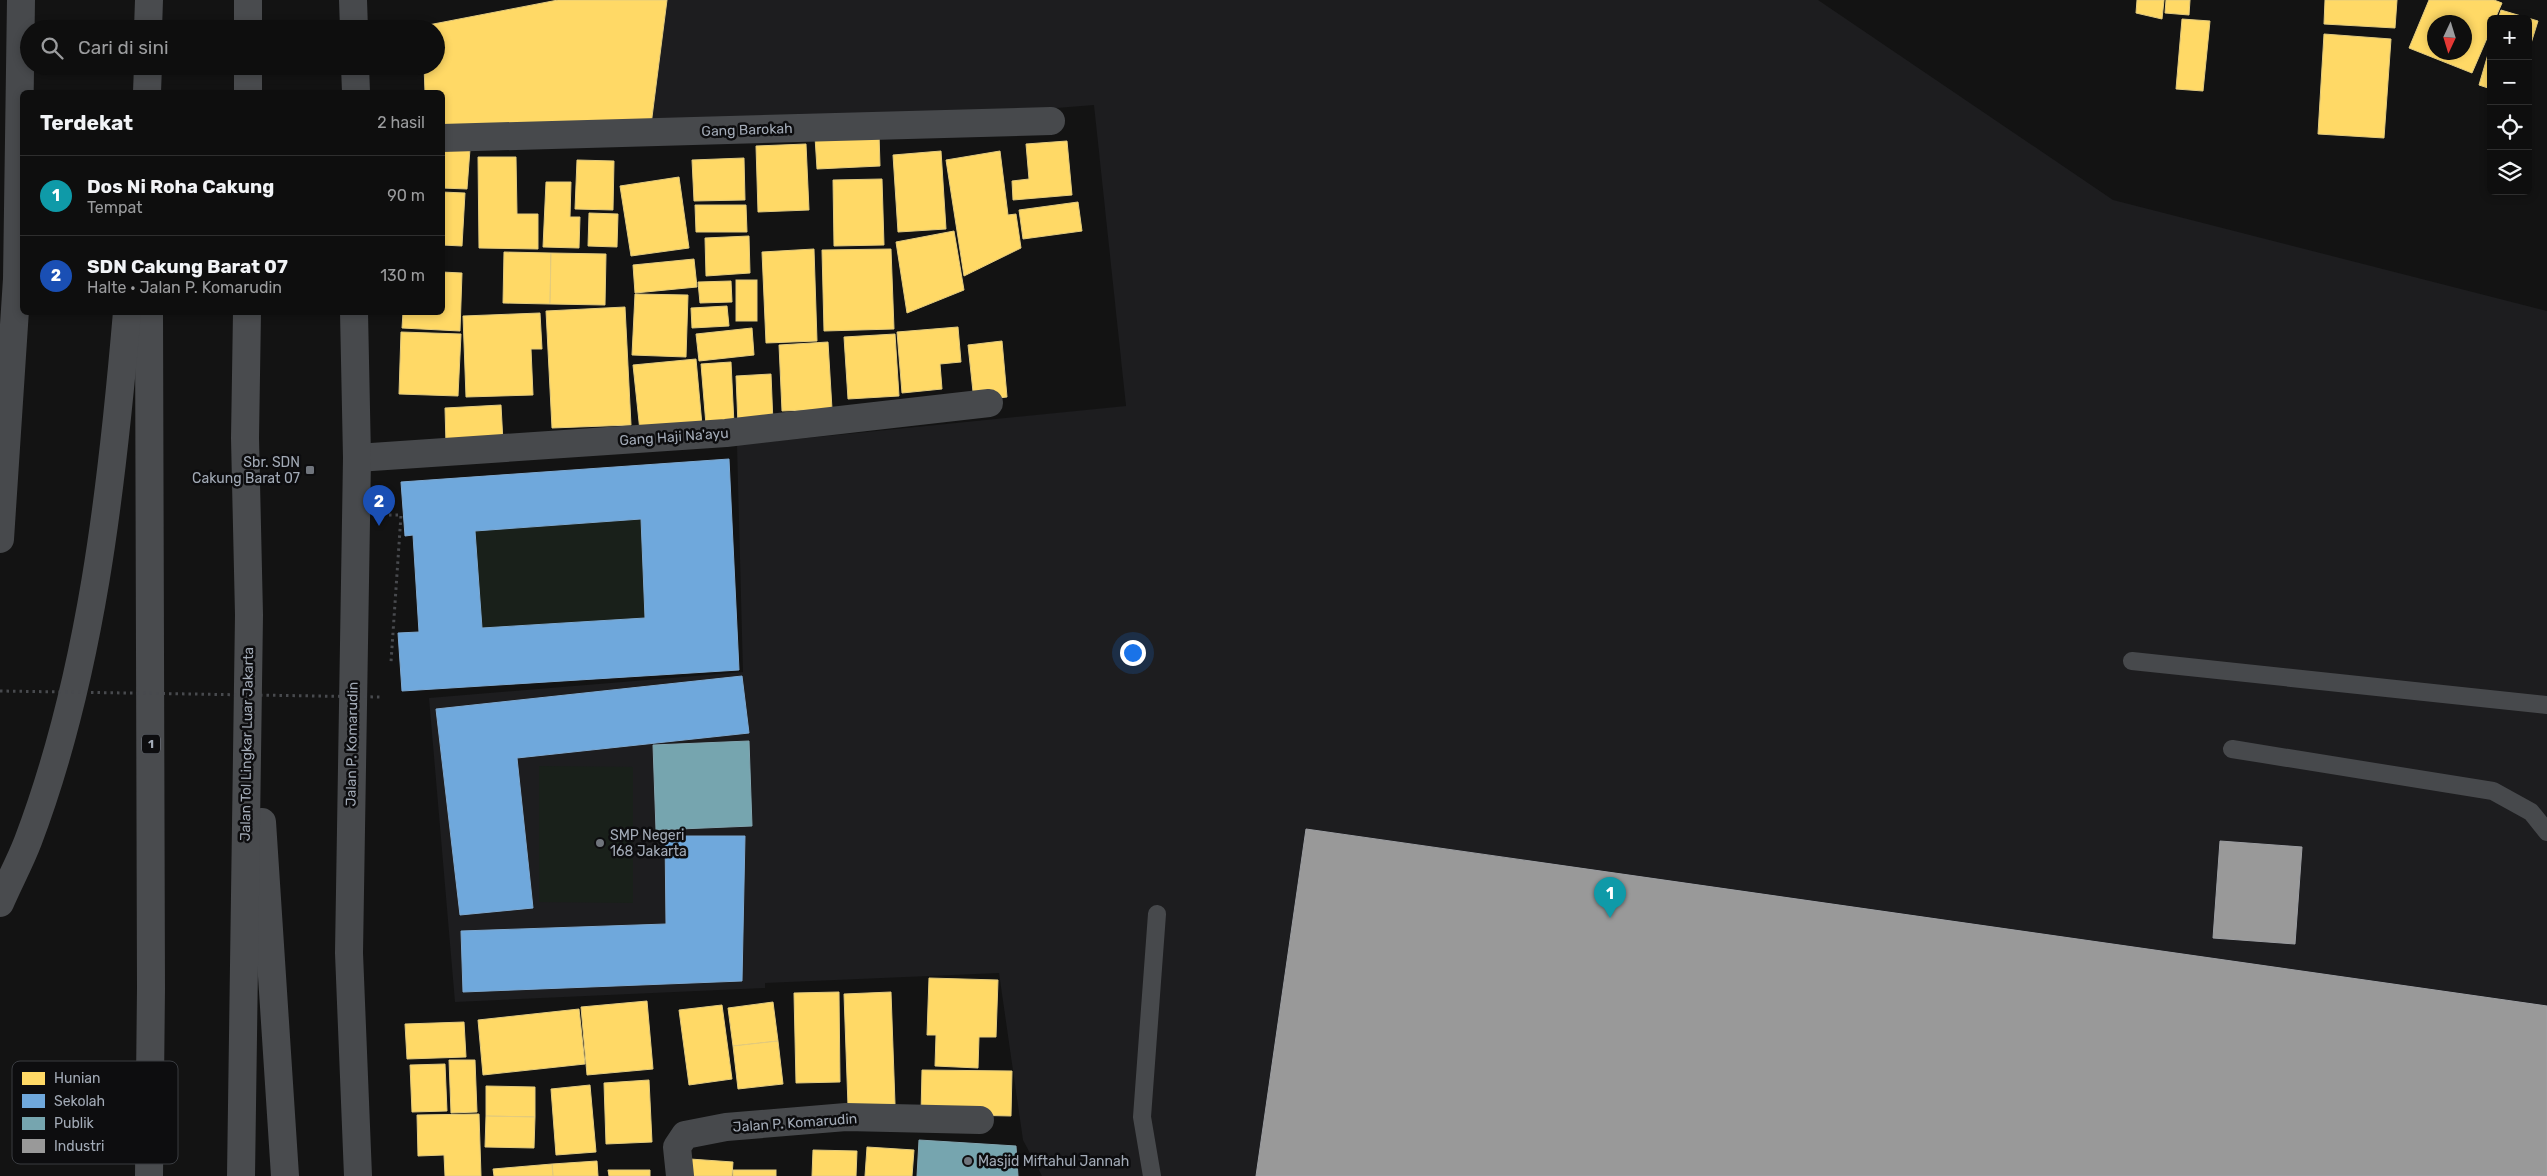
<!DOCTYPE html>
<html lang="id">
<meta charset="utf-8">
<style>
:root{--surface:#0e0e0e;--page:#171717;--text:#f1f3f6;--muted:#9b9c9e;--line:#2e2e2e;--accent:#b45309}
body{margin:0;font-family:Rubik,sans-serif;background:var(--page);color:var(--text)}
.controls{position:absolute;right:15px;top:15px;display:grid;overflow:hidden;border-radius:8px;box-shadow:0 2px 8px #0003}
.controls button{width:45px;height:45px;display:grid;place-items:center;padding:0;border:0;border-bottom:1px solid var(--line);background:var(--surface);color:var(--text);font:25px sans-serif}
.compass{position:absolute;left:2427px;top:15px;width:45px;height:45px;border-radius:50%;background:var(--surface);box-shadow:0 2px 8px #0003;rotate:184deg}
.you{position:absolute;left:1132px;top:652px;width:18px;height:18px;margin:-12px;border:4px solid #fff;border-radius:50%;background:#1a73e8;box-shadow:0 0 0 8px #1a73e833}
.badge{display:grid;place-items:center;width:32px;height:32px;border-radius:50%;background:var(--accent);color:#fff;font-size:16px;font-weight:700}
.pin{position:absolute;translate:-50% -41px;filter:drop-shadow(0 1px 2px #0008)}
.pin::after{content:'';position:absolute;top:26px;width:18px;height:15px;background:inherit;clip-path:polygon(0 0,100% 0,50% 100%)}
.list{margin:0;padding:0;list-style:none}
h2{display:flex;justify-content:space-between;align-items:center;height:65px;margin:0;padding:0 20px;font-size:21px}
h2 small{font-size:16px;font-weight:400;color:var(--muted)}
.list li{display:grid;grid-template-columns:32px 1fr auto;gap:15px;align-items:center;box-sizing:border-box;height:80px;padding:0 20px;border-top:1px solid var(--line)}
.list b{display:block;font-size:19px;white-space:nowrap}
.list p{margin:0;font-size:16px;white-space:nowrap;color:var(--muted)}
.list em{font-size:16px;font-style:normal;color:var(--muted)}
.icon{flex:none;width:28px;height:28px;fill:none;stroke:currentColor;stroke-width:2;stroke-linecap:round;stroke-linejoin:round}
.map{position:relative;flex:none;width:2547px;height:1176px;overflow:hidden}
.search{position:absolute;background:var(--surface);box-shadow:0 2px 8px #0003;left:20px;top:20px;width:425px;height:55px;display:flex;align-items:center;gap:12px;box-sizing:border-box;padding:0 18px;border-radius:28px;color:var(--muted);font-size:19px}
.panel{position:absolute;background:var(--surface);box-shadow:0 2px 8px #0003;left:20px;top:90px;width:425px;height:225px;border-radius:8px}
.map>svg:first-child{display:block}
.built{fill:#1d1d1f}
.pitch{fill:#19201a}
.homes{fill:#ffd966;stroke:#e3cb7e;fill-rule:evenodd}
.schools{fill:#6fa8dc;stroke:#7ea9d1;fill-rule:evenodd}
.public{fill:#76a5af;stroke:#83a6b1}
.industry{fill:#999;stroke:#9c9ea2}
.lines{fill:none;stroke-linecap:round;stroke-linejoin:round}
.path{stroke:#484a4e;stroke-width:3;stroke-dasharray:2.5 4;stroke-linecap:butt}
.service{stroke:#47494c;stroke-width:18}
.minor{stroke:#47494c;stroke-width:28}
.tertiary{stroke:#47494c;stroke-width:28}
.motorway{stroke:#494b4e;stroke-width:28}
.path-bridge{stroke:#484a4e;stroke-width:3;stroke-dasharray:2.5 4;stroke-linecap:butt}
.poi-dot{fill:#70757d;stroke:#0d0d0f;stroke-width:2}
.labels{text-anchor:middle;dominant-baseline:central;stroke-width:5;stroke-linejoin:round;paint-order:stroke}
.shield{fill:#0d0d0f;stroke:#757b84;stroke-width:1}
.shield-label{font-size:12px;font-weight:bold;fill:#a2aab6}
.street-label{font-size:14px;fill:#a2aab6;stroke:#0d0d0f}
.poi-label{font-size:14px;fill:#a2aab6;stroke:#0d0d0f;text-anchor:start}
.key{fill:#0d0d0f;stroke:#3a3c41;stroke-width:1}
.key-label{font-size:14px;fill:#a2aab6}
</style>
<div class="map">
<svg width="2547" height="1176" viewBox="0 0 2547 1176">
<rect width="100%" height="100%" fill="#131313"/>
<path class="built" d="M635,0h1183l295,200 434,111v865h-1505l-19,-36 -24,-167 -234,10v5l-310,14 -26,-304 314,-26 -6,-227 389,-39 -32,-301 -464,37z"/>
<g class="pitch">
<path d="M641,519l4,99 -163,10 -7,-97z"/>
<path d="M539,766l94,1v136l-94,-1z"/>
</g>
<g class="homes">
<path d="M558,0h109l-16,125 -209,1v-34h-17l-1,-26h12v-37h-13v-3z"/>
<path d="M2137,0h27l-2,19 -26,-6z"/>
<path d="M2166,0h24l-1,15 -24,-2z"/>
<path d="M2325,0h72l-2,28 -71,-4z"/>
<path d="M2429,0h65l8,3 -7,16h-4v10l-19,44 -63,-25zM2434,22h30v30h-30z"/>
<path d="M2501,10l37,11 -10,32v-34h-30z"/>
<path d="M2182,19l28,2 -7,70 -27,-2z"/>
<path d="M2324,34l67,5 -7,99 -66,-4z"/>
<path d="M2491,44v45l-12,-4z"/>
<path d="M879,134l1,32 -63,3 -2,-32z"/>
<path d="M1067,141l5,54 -59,5 -1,-19 17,-2 -3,-35z"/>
<path d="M806,144l3,66 -51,2 -2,-66z"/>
<path d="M442,147l28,2 -3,40 -25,-1z"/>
<path d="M941,151l5,78 -48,3 -5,-77z"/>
<path d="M1000,151l8,64 8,-1 5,34 -57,28 -18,-116z"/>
<path d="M478,157h38l1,57h21v35l-59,-1z"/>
<path d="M744,158l1,42 -51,1 -2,-41z"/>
<path d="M577,160l37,1 -1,49 -38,-1z"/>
<path d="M679,177l10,71 -58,8 -11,-70z"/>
<path d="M882,179l2,66 -50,1 -1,-66z"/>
<path d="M546,182h25l-1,35h10l-1,31 -36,-1z"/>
<path d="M442,192l23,1 -3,53 -20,-1z"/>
<path d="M1078,202l4,29 -59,8 -4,-29z"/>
<path d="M695,205h51l1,27h-51z"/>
<path d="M589,213l29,1 -1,33 -29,-1z"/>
<path d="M954,231l10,59 -57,23 -11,-71z"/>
<path d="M749,236l1,37 -44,3 -1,-38z"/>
<path d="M814,249l3,92 -51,2 -4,-91z"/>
<path d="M891,249l3,80 -70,2 -2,-81z"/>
<path d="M504,252l47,1 -1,51 -47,-1z"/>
<path d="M551,253l55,1 -1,51 -55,-1z"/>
<path d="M694,259l3,28 -62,6 -2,-28z"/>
<path d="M442,272l20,1 -2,58 -58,-3 1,-16h39z"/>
<rect x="736" y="280" width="21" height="41"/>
<path d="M731,281l1,21 -32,1 -2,-21z"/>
<path d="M635,294l53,1 -2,62 -54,-2z"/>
<path d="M727,306l2,20 -37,2 -1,-20z"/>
<path d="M625,307l6,118 -79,3 -6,-117z"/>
<path d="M540,313l2,36h-11l2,46 -67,2 -3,-81z"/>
<path d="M958,327l3,35 -21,2 2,25 -40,4 -5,-61z"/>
<path d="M752,328l2,27 -55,6 -3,-27z"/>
<path d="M401,332l60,2 -3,62 -59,-2z"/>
<path d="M895,334l4,62 -51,3 -4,-62z"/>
<path d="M1002,341l5,56 -33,4 -6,-56z"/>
<path d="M828,342l4,67 -50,2 -3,-66z"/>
<path d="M696,359l6,66 -62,6 -7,-66z"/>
<path d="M731,362l3,62 -28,1 -5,-61z"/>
<path d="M771,374l2,49 -35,2 -2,-49z"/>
<path d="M501,405l2,37 -57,2 -1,-36z"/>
<path d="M929,978l69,2 -2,57h-17l-1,31 -43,-2 1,-31h-9z"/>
<path d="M839,992l1,90 -44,1 -2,-90z"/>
<path d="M891,992l4,112 -47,2 -4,-112z"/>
<path d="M647,1001l6,68 -66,6 -6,-68z"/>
<path d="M773,1002l5,39 -45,5 -5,-38z"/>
<path d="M722,1005l10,74 -43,6 -10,-75z"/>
<path d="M579,1009l6,55 -102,11 -5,-55z"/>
<path d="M464,1022l2,35 -59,2 -2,-35z"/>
<path d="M778,1041l5,43 -45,5 -5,-43z"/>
<path d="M449,1060h26l2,52 -26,1z"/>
<path d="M445,1064l2,47 -35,1 -2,-47z"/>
<path d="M922,1070l90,1 -1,45 -90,-2z"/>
<path d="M649,1080l3,62 -46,2 -2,-61z"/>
<path d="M590,1085l6,67 -40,3 -5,-66z"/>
<path d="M486,1086l49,1v30l-49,-1z"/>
<path d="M479,1114l2,62h-36l-1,-21 -26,1 -1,-41z"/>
<path d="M486,1116l49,1 -1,31 -49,-1z"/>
<path d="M867,1147l47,3 -2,26h-47z"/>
<path d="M813,1150l44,1 -1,25h-44z"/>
<path d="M690,1159l43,3 -1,14h-43z"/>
<path d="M597,1161l1,15h-45l-1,-12z"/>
<path d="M552,1164l1,12h-59l-1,-7z"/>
<path d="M608,1170h42v6h-41z"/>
<rect x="733" y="1170" width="43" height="6"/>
</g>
<g class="schools">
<path d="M729,459l10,211 -337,21 -4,-58 21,-1 -6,-97 -8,1 -4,-54zM641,519l4,99 -163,10 -7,-97z"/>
<path d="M742,676l7,57 -232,25 16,150 -73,7 -24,-206z"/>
<path d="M665,836h80l-3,145 -279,11 -2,-61 205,-7z"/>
</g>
<g class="public">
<path d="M749,741l3,85 -96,4 -3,-85z"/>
<path d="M919,1140l97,6 2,30h-101z"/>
</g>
<g class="industry">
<path d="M1306,829l1241,177v170h-1291z"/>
<path d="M2220,841l82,6 -7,97 -82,-6z"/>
</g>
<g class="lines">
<path class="path" d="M389,515h12l-10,147"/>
<g class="service">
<path d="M2132,661l415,44"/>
<path d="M2232,749l261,42 38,21 16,20"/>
<path d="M1152,1176l-10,-59 15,-203"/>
</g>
<g class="minor">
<path d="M442,138l609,-17"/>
<path d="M357,458l369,-25 263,-30"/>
<path d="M680,1176l-3,-29 8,-12 41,-8 120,-10 134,3"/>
</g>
<g class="tertiary">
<path d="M353,0l1,29"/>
<path d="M355,66l1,26"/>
<path d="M354,312l3,146 -8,495 9,223"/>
<path d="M0,539l17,-260 4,-279"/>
</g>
<g class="motorway">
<path d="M148,29l1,-29"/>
<path d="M248,29v-29"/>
<path d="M248,66v26"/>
<path d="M147,92l1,-26"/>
<path d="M149,312l2,676 -2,188"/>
<path d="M262,822l23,354"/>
<path d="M0,903c9,-21 20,-41 28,-62 63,-166 84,-353 99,-529"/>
<path d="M241,1176l8,-561 -4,-177 2,-126"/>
</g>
<path class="path-bridge" d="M0,691l380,6"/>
</g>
<g class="poi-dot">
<rect x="305" y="465" width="10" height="10" rx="2.5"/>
<circle cx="600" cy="843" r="5"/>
<circle cx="968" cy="1161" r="5"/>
</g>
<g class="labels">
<rect class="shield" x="142" y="734.5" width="18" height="19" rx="4"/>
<g class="shield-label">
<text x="151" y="744">1</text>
</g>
<g class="street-label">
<text transform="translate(747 130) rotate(-2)">Gang Barokah</text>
<text transform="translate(674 437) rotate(-4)">Gang Haji Na'ayu</text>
<text transform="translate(247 744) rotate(-89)">Jalan Tol Lingkar Luar Jakarta</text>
<text transform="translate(352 744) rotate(-89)">Jalan P. Komarudin</text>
<text transform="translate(795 1123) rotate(-4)">Jalan P. Komarudin</text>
</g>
<g class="poi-label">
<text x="300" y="462" text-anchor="end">Sbr. SDN<tspan x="300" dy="16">Cakung Barat 07</tspan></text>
<text x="610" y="835">SMP Negeri<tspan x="610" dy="16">168 Jakarta</tspan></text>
<text x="978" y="1161">Masjid Miftahul Jannah</text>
</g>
</g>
<rect x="12" y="1061" width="166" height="103" rx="8" class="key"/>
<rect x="22" y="1072" width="23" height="13" fill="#ffd966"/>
<rect x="22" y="1094" width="23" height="14" fill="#6fa8dc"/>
<rect x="22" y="1117" width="23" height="13" fill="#76a5af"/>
<rect x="22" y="1139" width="23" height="14" fill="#999"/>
<g class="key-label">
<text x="54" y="1083">Hunian</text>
<text x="54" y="1106">Sekolah</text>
<text x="54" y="1128">Publik</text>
<text x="54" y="1151">Industri</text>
</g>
</svg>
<div class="controls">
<button>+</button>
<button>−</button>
<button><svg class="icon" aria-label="locate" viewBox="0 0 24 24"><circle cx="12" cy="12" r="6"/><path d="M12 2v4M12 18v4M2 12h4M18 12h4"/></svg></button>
<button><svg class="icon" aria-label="layers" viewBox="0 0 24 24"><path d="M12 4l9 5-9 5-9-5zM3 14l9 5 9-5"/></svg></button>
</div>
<svg class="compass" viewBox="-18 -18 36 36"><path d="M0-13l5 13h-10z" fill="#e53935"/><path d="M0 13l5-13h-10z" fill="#9b9c9e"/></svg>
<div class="you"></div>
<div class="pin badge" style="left:1610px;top:918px;background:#0f9aa8">1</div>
<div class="pin badge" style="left:379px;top:526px;background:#1a4fb4">2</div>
<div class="search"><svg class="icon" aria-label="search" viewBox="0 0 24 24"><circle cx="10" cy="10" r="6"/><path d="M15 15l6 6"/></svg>Cari di sini</div>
<section class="panel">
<h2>Terdekat<small>2 hasil</small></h2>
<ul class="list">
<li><span class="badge" style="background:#0f9aa8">1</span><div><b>Dos Ni Roha Cakung</b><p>Tempat</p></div><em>90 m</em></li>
<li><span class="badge" style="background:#1a4fb4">2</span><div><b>SDN Cakung Barat 07</b><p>Halte · Jalan P. Komarudin</p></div><em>130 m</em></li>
</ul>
</section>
</div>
